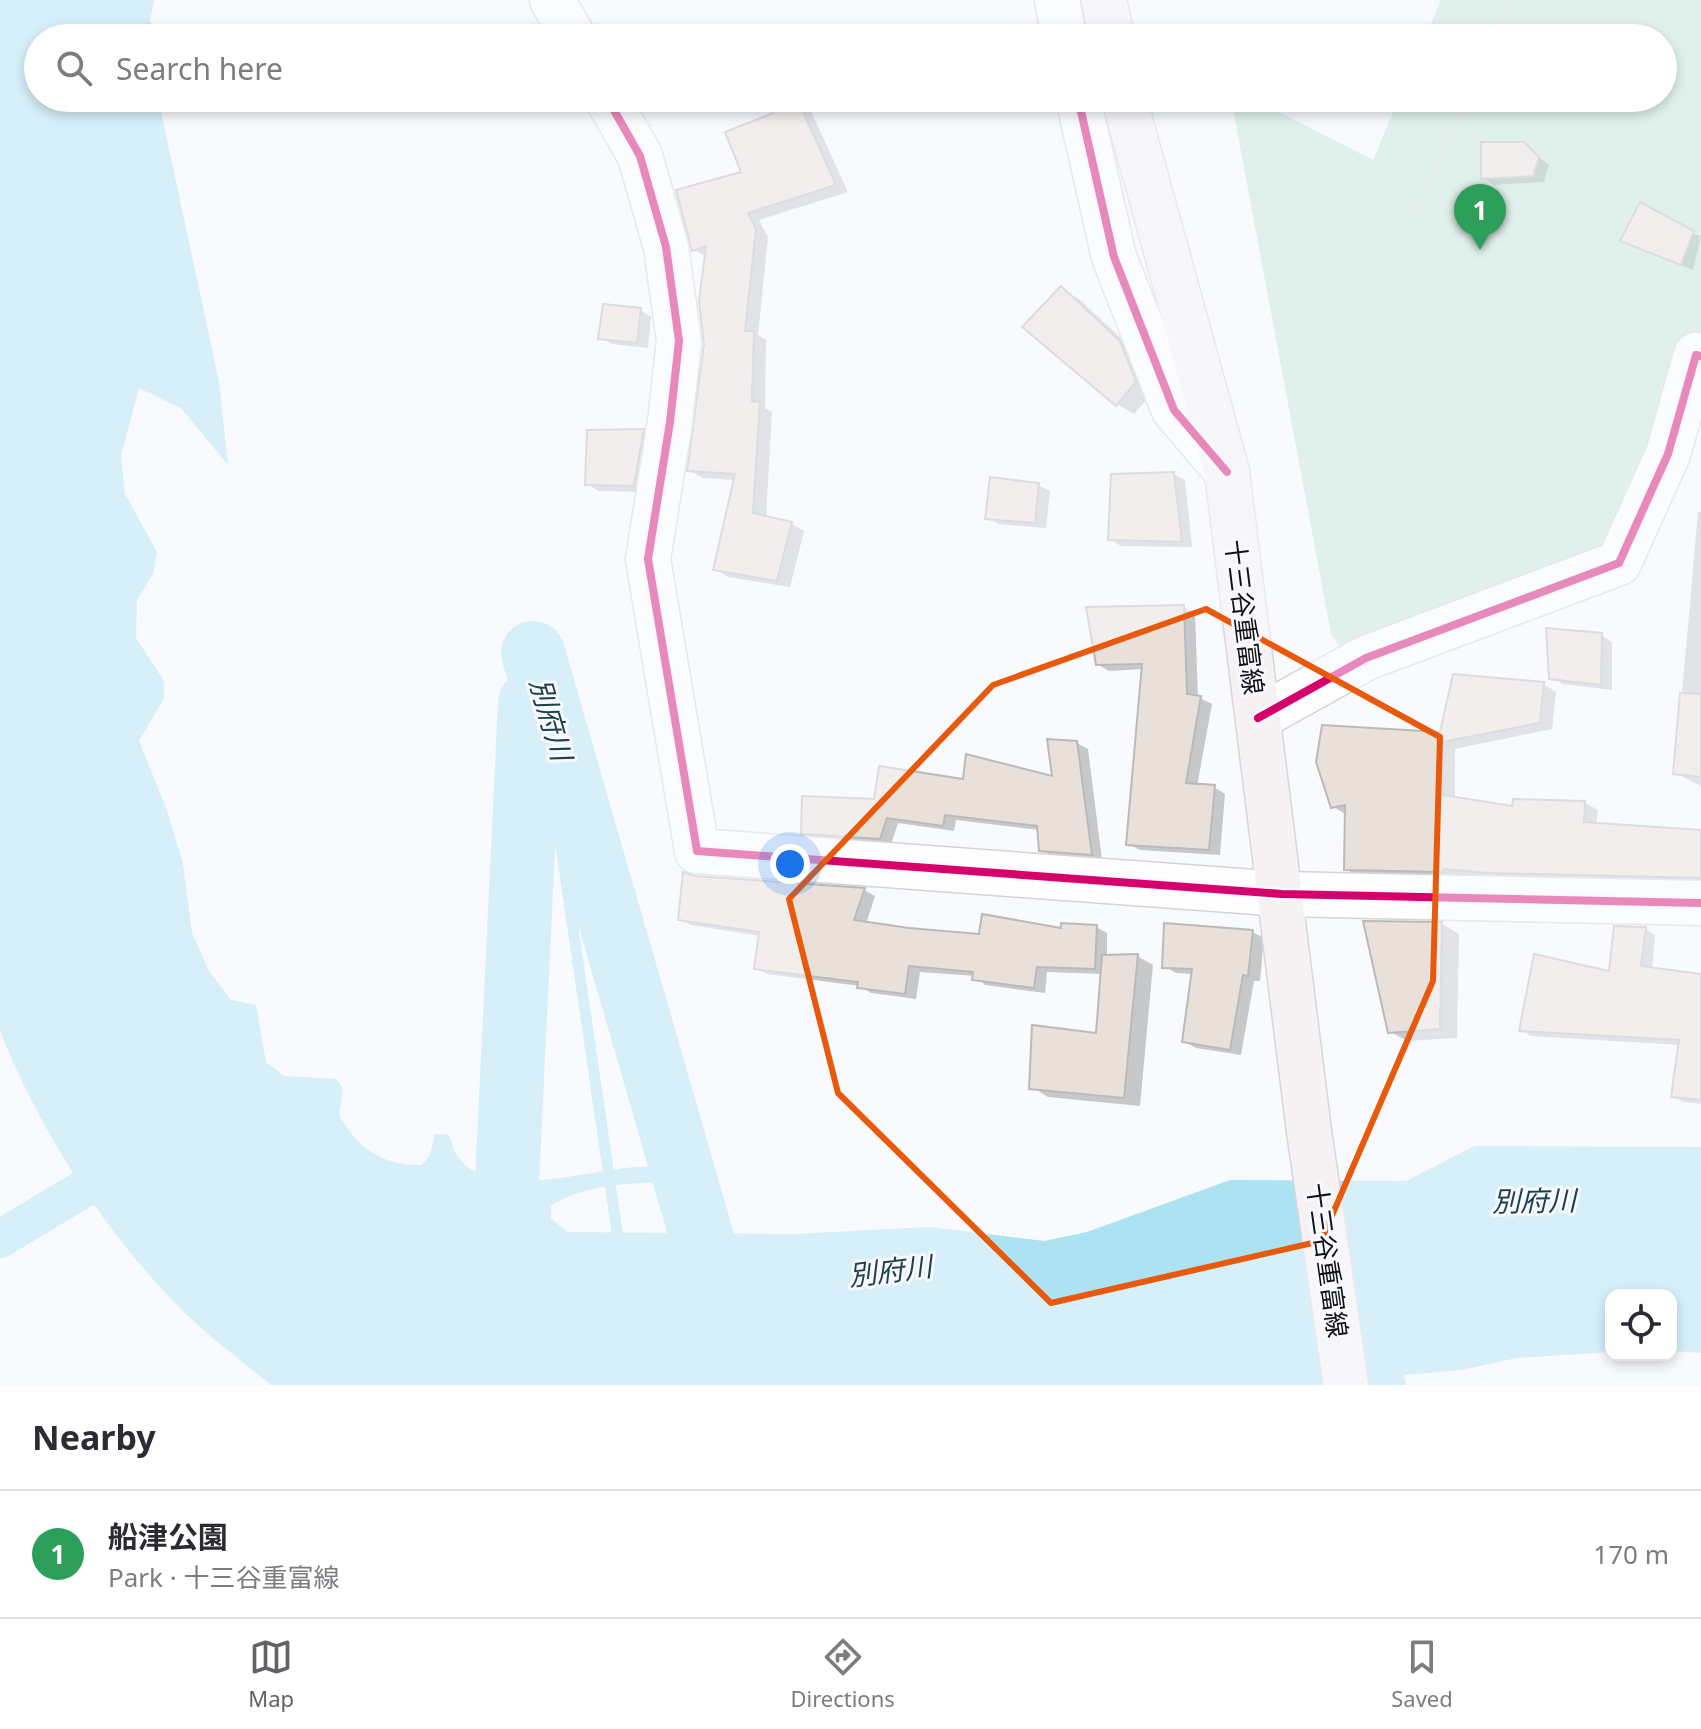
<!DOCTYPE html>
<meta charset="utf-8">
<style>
:root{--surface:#fff;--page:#f2f2f3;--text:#2b2b33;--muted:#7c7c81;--line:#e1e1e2;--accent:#616366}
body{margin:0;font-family:"Noto Sans","Noto Sans JP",sans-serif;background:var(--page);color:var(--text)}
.controls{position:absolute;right:24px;bottom:24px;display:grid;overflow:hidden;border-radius:16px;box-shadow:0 4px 12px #0003}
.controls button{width:72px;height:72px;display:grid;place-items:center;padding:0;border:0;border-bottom:2px solid var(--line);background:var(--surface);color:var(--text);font:40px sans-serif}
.you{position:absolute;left:790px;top:864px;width:28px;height:28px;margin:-20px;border:6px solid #fff;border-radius:50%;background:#1a73e8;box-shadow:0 0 0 12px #1a73e833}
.badge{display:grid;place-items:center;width:52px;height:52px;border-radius:50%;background:var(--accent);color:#fff;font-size:26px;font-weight:700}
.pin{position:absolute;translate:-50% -66px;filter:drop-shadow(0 2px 4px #0008)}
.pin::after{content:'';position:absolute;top:42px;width:28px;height:24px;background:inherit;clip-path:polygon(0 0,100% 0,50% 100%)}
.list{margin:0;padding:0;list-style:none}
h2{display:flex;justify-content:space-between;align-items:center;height:104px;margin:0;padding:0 32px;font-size:34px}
h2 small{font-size:26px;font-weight:400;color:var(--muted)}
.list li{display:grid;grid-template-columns:52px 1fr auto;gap:24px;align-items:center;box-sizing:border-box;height:128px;padding:0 32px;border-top:2px solid var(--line)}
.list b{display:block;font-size:30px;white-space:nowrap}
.list p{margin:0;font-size:26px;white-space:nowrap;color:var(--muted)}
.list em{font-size:26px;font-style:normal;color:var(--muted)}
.icon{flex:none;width:44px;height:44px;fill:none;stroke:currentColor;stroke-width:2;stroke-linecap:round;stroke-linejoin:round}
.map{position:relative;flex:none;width:1701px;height:1385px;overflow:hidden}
.search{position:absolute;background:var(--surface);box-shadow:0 4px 12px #0003;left:24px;right:24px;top:24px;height:88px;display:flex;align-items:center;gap:20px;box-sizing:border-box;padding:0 28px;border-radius:44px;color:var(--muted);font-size:30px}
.sheet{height:232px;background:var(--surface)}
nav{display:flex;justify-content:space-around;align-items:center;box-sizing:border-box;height:112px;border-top:2px solid var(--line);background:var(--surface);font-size:22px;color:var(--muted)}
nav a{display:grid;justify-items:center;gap:4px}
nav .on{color:var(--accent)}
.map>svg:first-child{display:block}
.green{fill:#c3e7d8}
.water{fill:#ade2f3}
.shadow{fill:#0003}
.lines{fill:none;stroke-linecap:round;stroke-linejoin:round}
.stream{stroke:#ade2f3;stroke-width:11}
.canal{stroke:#ade2f3;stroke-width:38}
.river{stroke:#ade2f3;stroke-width:64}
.building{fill:#e9e0d9;stroke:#bababa;stroke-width:2}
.minor-casing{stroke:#d3d4d7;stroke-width:47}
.major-casing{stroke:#d6d7d9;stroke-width:47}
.path{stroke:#dbdbdd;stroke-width:5;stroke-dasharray:4 4;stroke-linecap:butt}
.minor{stroke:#fefeff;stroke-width:44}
.major{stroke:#f6f2f4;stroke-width:44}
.cycleway-casing{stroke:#f7f9fe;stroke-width:13}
.cycleway{stroke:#d6006c;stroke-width:8}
.marked{fill:none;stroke:#e8590c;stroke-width:6;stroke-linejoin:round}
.labels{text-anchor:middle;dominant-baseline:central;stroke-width:6;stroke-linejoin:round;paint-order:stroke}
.street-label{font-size:26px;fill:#101114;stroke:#f7f9fe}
.water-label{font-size:28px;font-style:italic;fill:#1d404a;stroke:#f7f9fe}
</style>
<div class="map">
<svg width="1701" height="1385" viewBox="0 0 1701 1385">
<rect width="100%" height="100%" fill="#f8fafd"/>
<path class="green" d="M1441,0h260v341l-44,112 -49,96 -262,106 -15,-21 -100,-536h21l121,62 26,-62h264v-60h-238z"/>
<path class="water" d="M0,0h154l-4,21 11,17h-123v60h120l61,283 9,84 -46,-56 -43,-21 -18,68 4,38 32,58 -4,22 -16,26 -1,38 28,43v17l-25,43 28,69 16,54 9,69 17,38 22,29 25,5 10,57 18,14 52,3 7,10 -4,26c18,33 44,51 83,50l8,-10 5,-21 14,1c3,7 5,17 10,23 35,49 148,4 198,9 12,1 24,10 34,15 -42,0 -106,0 -140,24v13l17,13 226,2 135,-7 115,14 43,-9 143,-52 176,1 69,-35 226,1v206l-30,-2v-56h-60v57l-94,6 -56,12 -57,5 2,10h-1135c-30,-25 -62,-48 -89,-75 -77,-77 -142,-179 -182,-279z"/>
<g class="shadow">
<path d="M768,98h48l2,4 -9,5 39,85 -89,28 9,17 -10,98 8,5 -1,68 7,4 -6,106 25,6 13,7 -14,56 -62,-10 -13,-8 21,-89 -34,-2 -12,-8 16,-126 1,-87 -14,-8 51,-75 32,-60z"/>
<path d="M1523,144l26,21 -5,17 -50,3 -11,-7z"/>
<path d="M1640,205l61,32 -8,33 -59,-24z"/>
<path d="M1061,289l18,10 58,54 16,40 -19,21 -17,-10z"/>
<path d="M640,310l11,7 -3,31 -36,-4 -11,-6z"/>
<path d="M643,431l11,7 -8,54 -48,-1 -11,-7z"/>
<path d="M1173,474l12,6 7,67 -71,-1 -11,-7z"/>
<path d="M1038,485l12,6 -4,37 -48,-4 -11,-7z"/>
<path d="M1698,512h3v274l-26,-13z"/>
<path d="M1183,607l12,7 3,83 14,7 -15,82 17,1 11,7 -5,61 -80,-5 -12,-6 16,-175 -35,2 -12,-7z"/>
<path d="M1601,635l11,7v48l-49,-6 -12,-7z"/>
<path d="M1543,684l13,8 -4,37 -97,20v50l59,9 71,-5 13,7 -2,15 105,7v52l-198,-4 -47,-5v4l-97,-2 -13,-8 1,-54 -15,-9 110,-72z"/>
<path d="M1077,743l11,6 14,111 -50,-4 -11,-6 -2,-20 -83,-10 -2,11 -56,-8 -7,22 -77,-6 -11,-7 73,-31 88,-20 91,-2z"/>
<path d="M695,878l169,12 11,6 -9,28 115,12 115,-9 11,6v24l30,-1 16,9 -13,141 -92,-9 -16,-10 65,-52 6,-61 -56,-2 -2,21 -60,-8 -10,-9 -55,-4 -4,27 -45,-6 -11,-7 -93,-12 -11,-6 5,-32 -70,-11 -11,-6z"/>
<path d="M1442,924l17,10 -2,104 -50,3 -18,-10z"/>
<path d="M1645,929l10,6 -3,35 49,6v128l-18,-2 -10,-6 7,-51 -149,-9 -10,-6 90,-57z"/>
<path d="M1252,932l12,6 -4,43h-6l-13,74 -45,-7 -12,-7 9,-67 -17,-1 -12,-7z"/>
</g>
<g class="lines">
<path class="stream" d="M533,653l86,592"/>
<path class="canal" d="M0,1239l93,-56 3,-36"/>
<g class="river">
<path d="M533,653l184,637 27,-3"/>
<path d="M503,1266l27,-563"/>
</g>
</g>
<g class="building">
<path d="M766,98h31l39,87 -88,28 8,16 -11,102h9l-2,70 8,1 -7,111 39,9 -15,59 -64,-11 22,-96 -48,-3 17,-127 -5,-43 7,-55 -14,5 -16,-61 65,-18 -16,-40 48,-19z"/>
<path d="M1481,142h43l15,15 -6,19 -52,3z"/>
<path d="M1640,202l54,29 -13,34 -61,-24z"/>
<path d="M1061,286l59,55 16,41 -20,24 -94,-79z"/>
<path d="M603,304l38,4 -4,35 -39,-4z"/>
<path d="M644,429l-10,57 -49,-1 2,-55z"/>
<path d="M1174,472l8,70 -74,-2 3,-66z"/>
<path d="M990,477l49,6 -4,40 -50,-4z"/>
<path d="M1184,605l3,89 14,2 -15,87 29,2 -6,65 -83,-5 16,-181 -46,1 -10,-58z"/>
<path d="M1546,628l56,5 -1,52 -52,-6z"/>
<path d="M1453,674l91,8 -4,41 -98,19 1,53 69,11 1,-7 72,2 -1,21 117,8v48l-213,-5 -45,-4v3l-99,-2 1,-65 -14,3 -15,-46 6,-37 118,7z"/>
<path d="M1680,693l21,1v83l-28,-3z"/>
<path d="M1047,739l30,2 15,114 -53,-4 -2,-25 -92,-11 -2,11 -56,-8 -7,21 -79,-5 1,-38 72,3 5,-33 84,13 3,-25 86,22z"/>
<path d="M683,872l12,4 170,12 -11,32 55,8 70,6 3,-20 79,14v-5l36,2 -2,44 -58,-2 -3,21 -62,-8 1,-8 -64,-6 -4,28 -48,-6 1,-6 -104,-13 5,-37 -81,-12z"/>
<path d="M1363,921l79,1 -2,107 -52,4z"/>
<path d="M1164,923l89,7 -5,46 -5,-1 -13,75 -48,-8 10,-73 -30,-1z"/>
<path d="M1614,926l32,1 -5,39 60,8v126l-30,-3 8,-57 -160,-9 15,-77 75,17z"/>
<path d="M1138,954l-14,144 -95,-9 3,-64 64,8 6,-78z"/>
</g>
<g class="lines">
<defs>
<g id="minor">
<path d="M552,0l22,38"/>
<path d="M1057,0l7,38"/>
<path d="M607,98l33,58 26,91 13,94 -9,81 -22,137 49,292 585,43 419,9"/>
<path d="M1078,98l36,159 60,153 53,62"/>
<path d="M1258,718l108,-60 253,-95 49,-109 28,-99 5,1"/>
</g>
<g id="major">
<path d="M1104,0l8,38"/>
<path d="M1124,98l103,374 82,659 37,254"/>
</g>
</defs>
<use href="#minor" class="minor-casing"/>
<use href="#major" class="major-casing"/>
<g class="path">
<path d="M1495,38l17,-38"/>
<path d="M1415,215l53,-117"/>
</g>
<use href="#minor" class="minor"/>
<use href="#major" class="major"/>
<defs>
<g id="cycleway">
<path d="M607,98l33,58 26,91 13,94 -9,81 -22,137 49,292 585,43 419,9"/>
<path d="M1078,98l36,159 60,153 53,62"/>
<path d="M1258,718l108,-60 253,-95 49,-109 28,-99 5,1"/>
</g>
</defs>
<use href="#cycleway" class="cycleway-casing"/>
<use href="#cycleway" class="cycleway"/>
</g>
<path d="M0 0H1701V1385H0ZM1206,609l234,128 -7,244 -112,260 -270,62 -213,-210 -49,-194 204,-214z" fill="#f8fafd" fill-opacity=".55" fill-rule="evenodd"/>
<path class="marked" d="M1206,609l234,128 -7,244 -112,260 -270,62 -213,-210 -49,-194 204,-214z"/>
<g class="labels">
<g class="street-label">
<text transform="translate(1245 617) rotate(83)">十三谷重富線</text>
<text transform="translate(1328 1260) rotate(82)">十三谷重富線</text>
</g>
<g class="water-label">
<text transform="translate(552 719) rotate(74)">別府川</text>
<text transform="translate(1534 1200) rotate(-1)">別府川</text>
<text transform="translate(890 1270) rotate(-7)">別府川</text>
</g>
</g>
</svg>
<div class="controls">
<button><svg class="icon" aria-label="locate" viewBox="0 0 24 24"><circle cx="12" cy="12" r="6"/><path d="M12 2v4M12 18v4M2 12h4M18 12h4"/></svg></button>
</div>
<div class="you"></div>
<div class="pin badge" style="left:1480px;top:250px;background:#2e9e5b">1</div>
<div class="search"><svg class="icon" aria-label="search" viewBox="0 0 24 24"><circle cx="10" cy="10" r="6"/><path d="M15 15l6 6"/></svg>Search here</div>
</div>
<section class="sheet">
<h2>Nearby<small></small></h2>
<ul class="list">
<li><span class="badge" style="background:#2e9e5b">1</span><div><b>船津公園</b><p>Park · 十三谷重富線</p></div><em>170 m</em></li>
</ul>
</section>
<nav>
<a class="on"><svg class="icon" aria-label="map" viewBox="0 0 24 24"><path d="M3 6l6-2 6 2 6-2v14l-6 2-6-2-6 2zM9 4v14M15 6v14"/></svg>Map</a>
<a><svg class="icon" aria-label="directions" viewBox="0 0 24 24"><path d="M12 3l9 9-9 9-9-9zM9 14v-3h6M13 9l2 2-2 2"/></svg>Directions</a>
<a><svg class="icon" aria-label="saved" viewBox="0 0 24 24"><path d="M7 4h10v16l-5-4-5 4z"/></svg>Saved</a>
</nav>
